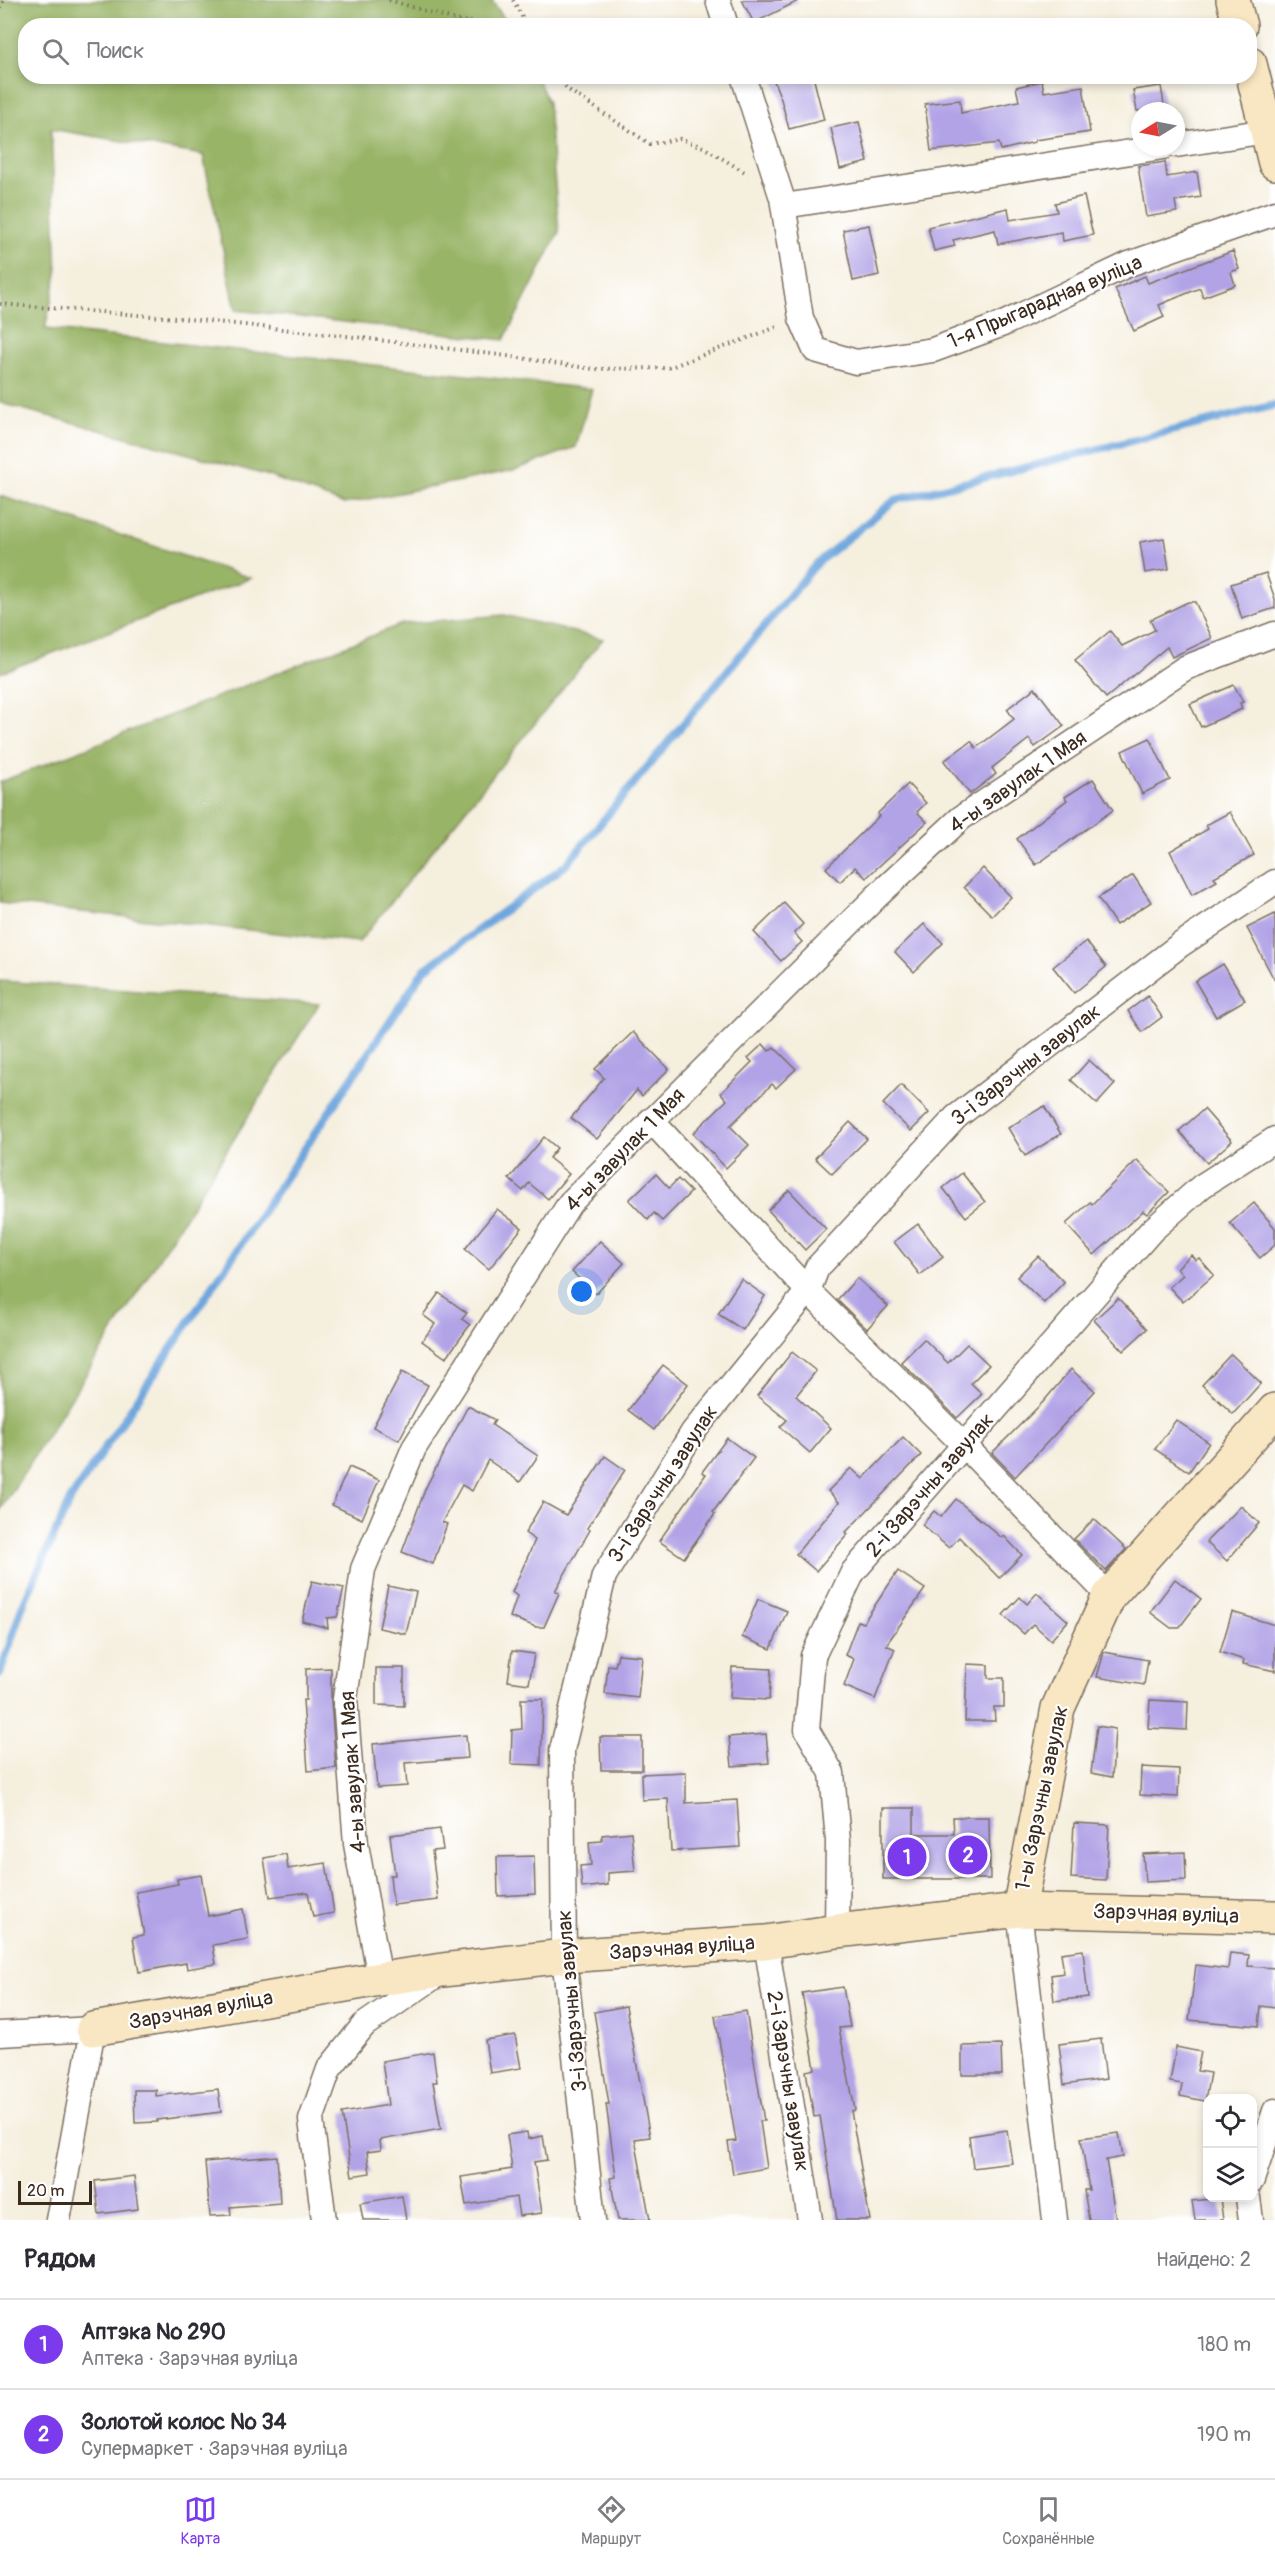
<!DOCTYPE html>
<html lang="ru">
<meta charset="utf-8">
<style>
:root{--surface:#fff;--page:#f7f7f7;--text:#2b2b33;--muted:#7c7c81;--line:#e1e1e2;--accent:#7c3aed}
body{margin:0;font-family:Pangolin,sans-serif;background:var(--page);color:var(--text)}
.controls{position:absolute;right:18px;bottom:18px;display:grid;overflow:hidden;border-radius:12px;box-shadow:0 3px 9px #0003}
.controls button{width:54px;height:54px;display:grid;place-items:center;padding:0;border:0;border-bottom:2px solid var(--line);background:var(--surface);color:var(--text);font:30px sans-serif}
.compass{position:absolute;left:1131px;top:102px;width:54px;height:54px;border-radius:50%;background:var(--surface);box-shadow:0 3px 9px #0003;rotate:260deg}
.scale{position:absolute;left:18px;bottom:15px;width:74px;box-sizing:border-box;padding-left:6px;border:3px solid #3b2a1e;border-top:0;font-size:16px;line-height:21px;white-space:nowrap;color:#3b2a1e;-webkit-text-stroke:4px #fff;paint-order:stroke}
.you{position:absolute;left:582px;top:1292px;width:21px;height:21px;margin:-15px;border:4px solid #fff;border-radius:50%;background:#1a73e8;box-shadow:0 0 0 9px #1a73e833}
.badge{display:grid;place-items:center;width:39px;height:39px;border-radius:50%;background:var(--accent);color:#fff;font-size:20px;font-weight:700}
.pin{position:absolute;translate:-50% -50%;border:3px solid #fff;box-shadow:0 2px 6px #0006}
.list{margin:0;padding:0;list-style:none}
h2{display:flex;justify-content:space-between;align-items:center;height:78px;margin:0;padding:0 24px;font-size:26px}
h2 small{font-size:20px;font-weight:400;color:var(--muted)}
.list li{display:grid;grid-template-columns:39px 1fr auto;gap:18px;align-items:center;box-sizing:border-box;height:90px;padding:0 24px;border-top:2px solid var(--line)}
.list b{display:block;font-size:22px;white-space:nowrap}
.list p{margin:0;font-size:20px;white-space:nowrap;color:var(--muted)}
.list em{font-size:20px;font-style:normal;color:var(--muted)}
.icon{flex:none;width:33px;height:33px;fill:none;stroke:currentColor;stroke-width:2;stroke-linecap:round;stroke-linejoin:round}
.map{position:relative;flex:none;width:1275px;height:2220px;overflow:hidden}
.search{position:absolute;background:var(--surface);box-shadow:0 3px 9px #0003;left:18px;right:18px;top:18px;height:66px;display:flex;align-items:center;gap:15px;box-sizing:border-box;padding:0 21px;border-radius:24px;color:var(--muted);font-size:22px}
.sheet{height:258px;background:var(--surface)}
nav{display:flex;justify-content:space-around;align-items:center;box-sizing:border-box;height:84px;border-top:2px solid var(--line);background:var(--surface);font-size:16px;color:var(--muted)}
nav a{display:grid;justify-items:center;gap:3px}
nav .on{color:var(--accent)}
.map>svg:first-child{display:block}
.forest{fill:#98b466;stroke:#6a6f42;stroke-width:1.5}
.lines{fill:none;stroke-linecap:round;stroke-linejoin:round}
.stream{stroke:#6ea6dd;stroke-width:8}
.building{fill:#b1a3e6}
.street-casing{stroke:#7c6f61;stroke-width:27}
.secondary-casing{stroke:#7c6f61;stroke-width:36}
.path{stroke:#7c6f61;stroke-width:4;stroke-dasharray:1.5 4.5;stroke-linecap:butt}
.street{stroke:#fff;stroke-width:24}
.secondary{stroke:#f9e7c3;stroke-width:33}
.labels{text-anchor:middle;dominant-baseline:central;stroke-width:4.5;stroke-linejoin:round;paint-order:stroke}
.street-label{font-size:21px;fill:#3b2a1e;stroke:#fff}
</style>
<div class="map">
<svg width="1275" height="2220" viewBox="0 0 1275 2220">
<rect width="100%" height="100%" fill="#fff"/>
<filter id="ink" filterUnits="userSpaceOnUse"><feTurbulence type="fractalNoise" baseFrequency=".0167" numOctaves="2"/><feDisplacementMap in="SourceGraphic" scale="12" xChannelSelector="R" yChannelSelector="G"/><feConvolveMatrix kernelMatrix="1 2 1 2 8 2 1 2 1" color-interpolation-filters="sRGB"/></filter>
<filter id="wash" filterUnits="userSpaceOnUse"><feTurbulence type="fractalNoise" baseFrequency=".008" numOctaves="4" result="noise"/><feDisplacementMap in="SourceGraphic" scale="24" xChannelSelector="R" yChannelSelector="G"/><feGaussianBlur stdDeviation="1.35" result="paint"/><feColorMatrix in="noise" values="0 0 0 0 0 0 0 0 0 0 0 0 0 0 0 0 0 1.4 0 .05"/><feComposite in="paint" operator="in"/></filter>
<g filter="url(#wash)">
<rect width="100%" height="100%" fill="#f5efde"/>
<g class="forest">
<path d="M0,0h491l18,25 -483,1v50l511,1 11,26 11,129 -55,108 -268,-30 -33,-155 -152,-26 6,145 -12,55 547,60 -16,58 -61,23 -171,34 -78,-29 -266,-72z"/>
<path d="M0,496l32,10 219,72 -251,95z"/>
<path d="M504,615l99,24 -244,303 -359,-39v-121l402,-158z"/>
<path d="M0,981l319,23 -319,507z"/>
</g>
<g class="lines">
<path class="stream" d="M0,1674l22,-67 48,-107 354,-530 142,-105 251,-302 78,-63 380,-95"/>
</g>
<g id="blocks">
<g class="building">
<path d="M742,0h58l-46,23z"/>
<path d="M772,76h41l11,44 -35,9 -8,-30z"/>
<path d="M1042,81l2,11 39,-6 7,46 -55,8v2l-34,8 -2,-7 -68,8 -6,-47 35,-4 1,13 58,-12 -3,-14z"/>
<path d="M1161,86l4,25h-28l-4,-21z"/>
<path d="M859,122l9,40 -28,7 -9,-41z"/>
<path d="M1165,162l2,15 30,-5 4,25 -26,4 2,11 -31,5 -8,-51z"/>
<path d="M1084,196l9,39 -30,6 -1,-9 -64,12 -3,-14 -42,10 2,6 -21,5 -6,-24 80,-19 2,12 47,-8 -2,-9z"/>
<path d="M869,225l10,50 -26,6 -10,-51z"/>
<path d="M1233,251l6,18 -8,3 4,13 -32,12 -3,-9 -41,17 5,12 -30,14 -19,-42 30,-13 3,7z"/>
<path d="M1164,538l5,31 -24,4 -5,-31z"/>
<path d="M1266,573l9,26v9l-33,11 -11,-35z"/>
<path d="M1188,602h7l17,36 -40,19 -5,-10 -61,51 -31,-38 35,-29 12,15 33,-16 -5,-10z"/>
<path d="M1234,685l9,17 -3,1 2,6 -41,18 -11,-23z"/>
<path d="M1035,688l29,38 -29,21 -6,-8 -37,29 4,6 -26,20 -26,-33 27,-20 5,7 38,-29 -7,-10z"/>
<path d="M1150,738l20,42 -28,14 -20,-43z"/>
<path d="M1093,779l20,31 -77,55 -19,-26 50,-39 -2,-3z"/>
<path d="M908,784l18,19 -9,9 10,10 -61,56 -11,-11 -15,15 -14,-14 53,-52 -2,-2z"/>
<path d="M1230,812l24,43 -40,22 3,4 -25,14 -22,-44 38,-22 -2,-4z"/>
<path d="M983,868l28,29 -19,19 -28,-29z"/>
<path d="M1133,875l18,27 -35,23 -18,-27z"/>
<path d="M784,903l19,21 -9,9 8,9 -21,19 -27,-29z"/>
<path d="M1275,914v67l-28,-53z"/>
<path d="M924,924l19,19 -29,29 -19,-20z"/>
<path d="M1086,941l20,26 -32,26 -21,-26z"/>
<path d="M1223,964l22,36 -29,17 -21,-36z"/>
<path d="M1148,996l14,21 -20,15 -14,-21z"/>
<path d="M633,1032l36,37 -27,27 -5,-6 -40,49 -26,-21 33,-40 -9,-9z"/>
<path d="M763,1044l6,7 5,-4 22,22 -20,19 -4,-4 -42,42 19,19 -23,23 -33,-35 34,-33 -6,-7 31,-31 -4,-4z"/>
<path d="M1089,1060l26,24 -18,20 -26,-24z"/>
<path d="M901,1085l28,28 -18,18 -28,-27z"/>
<path d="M1044,1106l17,28 -36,22 -17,-28z"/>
<path d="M1204,1109l28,32 -25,22 -28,-32z"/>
<path d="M850,1122l17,17 -35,35 -17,-16z"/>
<path d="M544,1137l13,11 -8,10 20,16 -21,25 -19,-16 -6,8 -14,-12z"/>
<path d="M1137,1160l32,32 -22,22 -4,-3 -49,44 -28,-31 24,-22 2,2z"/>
<path d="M962,1173l23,29 -19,15 -23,-29z"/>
<path d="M656,1174l13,14 9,-9 13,13 -29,29 -8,-8 -6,7 -19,-20z"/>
<path d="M789,1190l37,39 -21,21 -37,-40z"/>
<path d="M1254,1203l21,25v17l-15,13 -30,-35z"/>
<path d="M497,1209l25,19 -33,41 -24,-20z"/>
<path d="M918,1224l25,33 -23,18 -26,-33z"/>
<path d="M600,1241l24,22 -28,31 -24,-22z"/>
<path d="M1191,1255l5,5 3,-2 15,17 -31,27 -14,-15 14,-12 -6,-7z"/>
<path d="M1038,1256l26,26 -20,21 -27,-26z"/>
<path d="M857,1278l31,28 -21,23 -30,-29z"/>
<path d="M741,1279l24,17 -22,34 -25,-16z"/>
<path d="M439,1293l28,20 -5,6 8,6 -24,33 -24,-17 13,-17 -12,-9z"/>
<path d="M1118,1298l29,31 -24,22 -29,-31z"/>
<path d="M924,1339l24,24 19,-19 22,21 -18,18 11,11 -25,24 -56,-56z"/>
<path d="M792,1352l24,19 -20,25 35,32 -21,25 -30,-26 7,-7 -30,-24z"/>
<path d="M1231,1354l30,29 -28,31 -31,-29z"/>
<path d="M663,1365l25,19 -34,46 -26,-20z"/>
<path d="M1071,1369l24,22 -80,86 -23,-24 52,-52z"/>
<path d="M402,1372l26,13 -29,55 -26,-13z"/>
<path d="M468,1406l27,14 -3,5 46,31 -18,26 -32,-22 -16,31 -10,-6 -20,37 5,2 -14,40 -31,-12 24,-65z"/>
<path d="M1176,1420l33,23 -20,29 -34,-23z"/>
<path d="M903,1437l18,18 -75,77 2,2 -32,37 -20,-17 43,-52 -11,-11 23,-23 12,11z"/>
<path d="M727,1438l27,20 -41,54 2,2 -31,44 -25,-17 47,-67 -4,-2z"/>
<path d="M605,1456l20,14 -38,58 3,2 -35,61 4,2 -15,34h-8l-26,-10 7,-21 -5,-4 23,-52 -10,-7 18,-31 23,13z"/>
<path d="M349,1467l30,13 -17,39 -30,-14z"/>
<path d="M956,1499l46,39 2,-2 18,19 -23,23 -40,-41 -10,11 -27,-23 12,-14 7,6z"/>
<path d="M1241,1506l18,17 -32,38 -21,-19z"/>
<path d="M1094,1519l32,30 -20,22 -32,-32z"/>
<path d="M898,1571l27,18 -39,56 9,4 -20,50 -31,-13 10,-27 -9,-4 13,-34 5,2z"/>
<path d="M1175,1579l26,20 -22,29h-8l-21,-16z"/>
<path d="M312,1581l32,7 -7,29 -10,1 1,10 -26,-7z"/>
<path d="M388,1586l28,6 -10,42 -27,-6z"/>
<path d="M1037,1593l31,28 -17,19 -18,-16 -9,10 -21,-19 17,-18 7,7z"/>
<path d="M758,1599l29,12 -16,38 -29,-12z"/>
<path d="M1232,1612l43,13v46l-32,-7 1,-4 -24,-8z"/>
<path d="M512,1651l22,3 -5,30 -21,-3z"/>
<path d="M1104,1652l44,8 -4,25 -47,-8z"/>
<path d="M618,1654l24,2 -4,42 -33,-4 3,-29 7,1z"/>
<path d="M967,1664l21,1v13h16v29h-10l1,14h-30z"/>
<path d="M732,1667l39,2 -2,31 -39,-2z"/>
<path d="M331,1668v32l5,68 -28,3 -5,-71h3v-31z"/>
<path d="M376,1668h28v38l-28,-1z"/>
<path d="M521,1699h22l-2,66 -30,-1 1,-34 10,-1z"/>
<path d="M1150,1700l38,2 -1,28 -39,-2z"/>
<path d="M1097,1726l18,3 -3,48 -21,-4z"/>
<path d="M766,1734l3,29 -37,3 -3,-29z"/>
<path d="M466,1735l2,23 -63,5 2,23 -30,2 -4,-44z"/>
<path d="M600,1737h42v33h-41z"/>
<path d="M1141,1767l38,2 -1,28 -38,-2z"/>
<path d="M686,1772v31l51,-3 3,47 -69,4 -3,-52 -26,1 -1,-26z"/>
<path d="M883,1808h31v26h40l-1,-17h36l1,62h-107z"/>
<path d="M1074,1823l35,2 -3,55 -35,-2z"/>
<path d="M440,1829l3,21 -11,1 6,49 -45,5 -3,-30h5l-5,-40z"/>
<path d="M631,1832l4,39 -27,2v12l-26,3 -2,-22 11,-1 -2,-23 13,-1v-6z"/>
<path d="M1185,1852l1,28 -41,2 -2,-28z"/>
<path d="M286,1854l2,15 38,-6 8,50 -21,4 -5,-25 -38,5 -6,-39z"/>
<path d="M534,1856l1,38 -37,2 -1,-39z"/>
<path d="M201,1875l7,41 35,-7 5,30 -35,6 3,19 -29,5 -1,-6 -47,9 -6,-35 11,-2 -8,-43 42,-8 -1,-5z"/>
<path d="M1083,1950l5,47 -34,4 -3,-26 13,-2 -3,-20z"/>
<path d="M1230,1953l19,2 -1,11 27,2v40l-14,-2 -2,20 -70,-6 7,-55 32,4z"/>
<path d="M843,1987l7,40 -11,1 16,82 -4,1 19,109h-33l-17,-104 -6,1 -8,-46 9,-2 -13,-76z"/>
<path d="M626,2006l24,131 -15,2 15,81h-32l-8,-42 6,-1 -10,-73h3l-15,-92z"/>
<path d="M746,2011l18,110h-4l7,47 -34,6 -5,-32 8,-1 -21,-125z"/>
<path d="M515,2035l6,33 -31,5 -5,-33z"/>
<path d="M1101,2039l5,40 -42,6 -5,-41z"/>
<path d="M1001,2045l1,30h-40v-29z"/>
<path d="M1176,2047l25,5 -4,19 13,2 -5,28 -25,-5 2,-12 -12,-2z"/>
<path d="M433,2052l4,30h-4l8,47 -61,11 1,10 -14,2 3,21 -18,3 -10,-63 46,-8 -6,-44z"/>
<path d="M218,2089l3,23 -64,8v2l-22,1 -1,-33h22v6z"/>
<path d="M1007,2130l5,33 -39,5 -4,-32z"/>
<path d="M527,2132l1,7 15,-3 4,24 -13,2 8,51 -23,3 -3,-19 -50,8 -5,-28 51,-8 -5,-34z"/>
<path d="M1119,2133l4,24 -17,3 10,60h-27l-5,-30h5l-8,-52z"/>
<path d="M277,2156l3,47 -50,4 1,8 -21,1 -5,-54z"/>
<path d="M134,2176l4,33 -39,5 -4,-33z"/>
<path d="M402,2196l4,24h-43l-3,-17z"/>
<path d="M1220,2198l3,22h-28l-3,-19z"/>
</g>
</g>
</g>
<g filter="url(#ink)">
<use href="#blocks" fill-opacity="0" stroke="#7c6f61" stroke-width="1.5"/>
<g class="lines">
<defs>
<g id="street">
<path d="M718,0l8,26"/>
<path d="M743,76l39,122 19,120 14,32 41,12 77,-12 70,-26 126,-60 146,-51"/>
<path d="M1176,145l91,-14"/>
<path d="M784,206l379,-59"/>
<path d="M651,1120l157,171 156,154 145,151"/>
<path d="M1019,1910l36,310"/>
<path d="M837,1931l1,-90 -6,-68 -25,-43 6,-74 40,-84 298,-341 51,-45 73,-47"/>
<path d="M766,1942l44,278"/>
<path d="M380,1979l-24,-135 -11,-145 18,-130 51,-121 156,-245 307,-307 84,-78 224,-150 90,-34"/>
<path d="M0,2034l93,-5 -35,191"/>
<path d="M1252,2180l23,-69"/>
<path d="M1248,2198l3,22"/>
<path d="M324,2220l-13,-100 18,-51 35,-44 77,-53"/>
<path d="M593,2220l-29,-264 -2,-206 42,-174 89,-144 115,-141 9,-23 139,-151 224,-172 95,-63"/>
</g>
<g id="secondary">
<path d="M1233,0l7,26"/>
<path d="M1250,64l25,99"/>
<path d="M1019,1910l39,-202 51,-112 166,-186"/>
<path d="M93,2029l287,-50 63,-9 121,-14 202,-14 71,-11 182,-21 256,7"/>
</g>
</defs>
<use href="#street" class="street-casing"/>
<use href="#secondary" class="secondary-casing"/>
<g class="path">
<path d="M389,0l70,21 61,5"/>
<path d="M513,0l14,26"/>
<path d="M0,8l4,-8"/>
<path d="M559,76l8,13 83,55 30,-5 23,8 45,27"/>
<path d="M0,304l189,15 157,17 154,19 93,14 75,-1 112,-42"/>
</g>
<use href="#street" class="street"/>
<use href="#secondary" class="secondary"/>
</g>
</g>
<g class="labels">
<g class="street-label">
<text transform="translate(1045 302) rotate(-23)">1-я Прыгарадная вуліца</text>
<text transform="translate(1018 782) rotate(-35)">4-ы завулак 1 Мая</text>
<text transform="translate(1026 1065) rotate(-38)">3-і Зарэчны завулак</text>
<text transform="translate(625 1150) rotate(-46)">4-ы завулак 1 Мая</text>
<text transform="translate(663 1484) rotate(-57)">3-і Зарэчны завулак</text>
<text transform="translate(930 1485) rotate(-49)">2-і Зарэчны завулак</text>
<text transform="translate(353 1772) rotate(-94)">4-ы завулак 1 Мая</text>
<text transform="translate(1042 1798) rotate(-78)">1-ы Зарэчны завулак</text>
<text transform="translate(1166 1914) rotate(2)">Зарэчная вуліца</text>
<text transform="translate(682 1948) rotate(-4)">Зарэчная вуліца</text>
<text transform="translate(572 2001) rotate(-95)">3-і Зарэчны завулак</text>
<text transform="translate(201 2010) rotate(-10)">Зарэчная вуліца</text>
<text transform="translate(788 2081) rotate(81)">2-і Зарэчны завулак</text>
</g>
</g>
</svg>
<div class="controls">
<button><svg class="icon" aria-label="locate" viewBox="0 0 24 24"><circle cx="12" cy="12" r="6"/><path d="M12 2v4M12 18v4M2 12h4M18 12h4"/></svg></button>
<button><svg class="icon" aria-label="layers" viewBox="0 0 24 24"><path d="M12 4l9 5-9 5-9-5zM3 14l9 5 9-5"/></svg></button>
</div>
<svg class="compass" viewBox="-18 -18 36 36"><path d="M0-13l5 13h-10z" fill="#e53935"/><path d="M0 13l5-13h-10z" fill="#7c7c81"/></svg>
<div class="scale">20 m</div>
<div class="you"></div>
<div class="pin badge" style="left:907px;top:1857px">1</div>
<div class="pin badge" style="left:968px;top:1855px">2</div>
<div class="search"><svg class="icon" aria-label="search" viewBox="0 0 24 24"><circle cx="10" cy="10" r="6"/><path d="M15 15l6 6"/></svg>Поиск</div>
</div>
<section class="sheet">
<h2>Рядом<small>Найдено: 2</small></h2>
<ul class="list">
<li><span class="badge">1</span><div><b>Аптэка № 290</b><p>Аптека · Зарэчная вуліца</p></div><em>180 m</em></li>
<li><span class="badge">2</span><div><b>Золотой колос № 34</b><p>Супермаркет · Зарэчная вуліца</p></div><em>190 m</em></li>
</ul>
</section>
<nav>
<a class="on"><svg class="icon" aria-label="map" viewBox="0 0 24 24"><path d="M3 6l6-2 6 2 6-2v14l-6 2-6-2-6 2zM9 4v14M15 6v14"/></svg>Карта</a>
<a><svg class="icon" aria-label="directions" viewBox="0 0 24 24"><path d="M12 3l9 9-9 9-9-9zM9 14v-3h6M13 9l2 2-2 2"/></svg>Маршрут</a>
<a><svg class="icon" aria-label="saved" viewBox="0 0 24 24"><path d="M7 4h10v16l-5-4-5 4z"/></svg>Сохранённые</a>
</nav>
